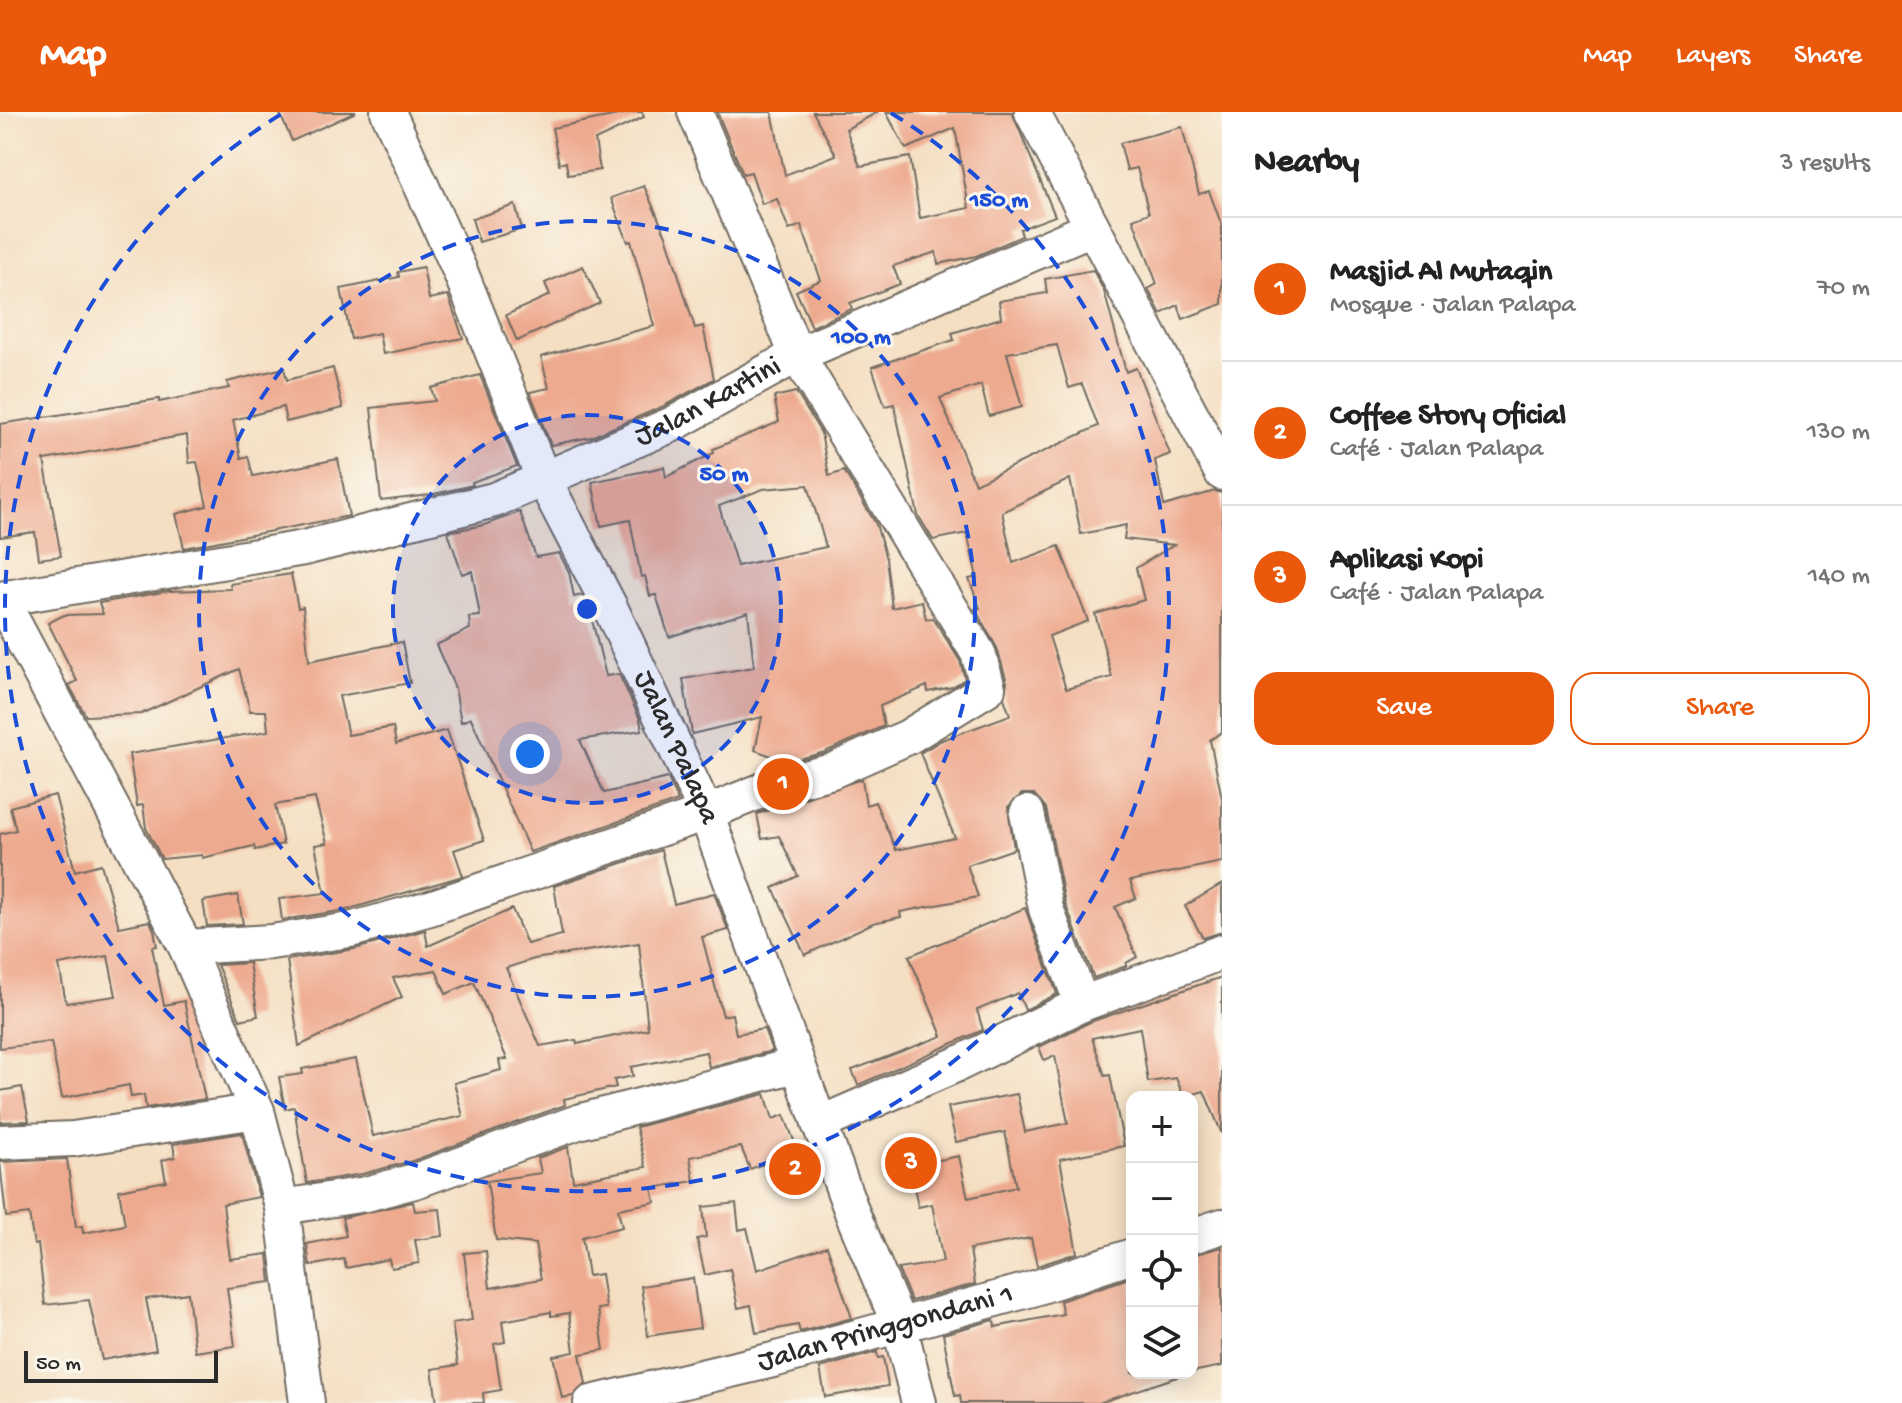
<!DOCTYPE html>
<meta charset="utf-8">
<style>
:root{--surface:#fff;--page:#f2f2f2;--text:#222;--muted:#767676;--line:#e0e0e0;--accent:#ea580c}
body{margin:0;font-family:"Gochi Hand",sans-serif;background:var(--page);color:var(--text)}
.controls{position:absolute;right:24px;bottom:24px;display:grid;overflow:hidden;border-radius:16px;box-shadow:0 4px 20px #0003}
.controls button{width:72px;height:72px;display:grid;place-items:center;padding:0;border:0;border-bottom:2px solid var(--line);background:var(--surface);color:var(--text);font:40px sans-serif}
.scale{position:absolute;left:24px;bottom:20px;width:194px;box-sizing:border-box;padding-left:8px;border:4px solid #2b2b2b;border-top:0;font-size:22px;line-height:28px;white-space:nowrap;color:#2b2b2b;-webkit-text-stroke:6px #fbf7ec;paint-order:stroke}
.you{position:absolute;left:530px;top:642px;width:28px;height:28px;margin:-20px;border:6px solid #fff;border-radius:50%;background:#1a73e8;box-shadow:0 0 0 12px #1a73e833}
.badge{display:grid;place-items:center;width:52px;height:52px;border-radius:50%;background:var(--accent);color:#fff;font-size:26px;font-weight:700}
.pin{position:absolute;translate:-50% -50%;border:4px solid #fff;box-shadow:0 2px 8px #0006}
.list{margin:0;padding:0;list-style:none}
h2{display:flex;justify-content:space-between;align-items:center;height:104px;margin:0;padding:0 32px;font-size:34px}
h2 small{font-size:26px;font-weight:400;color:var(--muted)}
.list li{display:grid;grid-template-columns:52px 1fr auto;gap:24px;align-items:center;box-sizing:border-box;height:144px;padding:0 32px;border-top:2px solid var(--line)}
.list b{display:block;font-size:30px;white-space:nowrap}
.list p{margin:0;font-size:26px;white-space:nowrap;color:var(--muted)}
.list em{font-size:26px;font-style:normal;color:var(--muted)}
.actions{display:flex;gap:16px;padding:24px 32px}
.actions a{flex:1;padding:18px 0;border:2px solid var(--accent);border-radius:24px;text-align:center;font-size:28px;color:var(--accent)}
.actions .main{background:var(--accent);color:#fff}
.icon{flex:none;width:44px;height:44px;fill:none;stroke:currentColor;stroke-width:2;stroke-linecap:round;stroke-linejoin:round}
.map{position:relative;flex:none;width:1222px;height:1291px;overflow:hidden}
header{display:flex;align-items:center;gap:48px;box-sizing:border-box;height:112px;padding:0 40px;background:var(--accent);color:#fff}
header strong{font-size:38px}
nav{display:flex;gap:44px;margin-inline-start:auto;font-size:28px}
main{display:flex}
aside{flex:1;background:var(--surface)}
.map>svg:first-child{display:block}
.building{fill:#eeaa8f;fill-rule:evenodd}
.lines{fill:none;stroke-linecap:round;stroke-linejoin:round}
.minor-casing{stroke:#716a60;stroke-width:38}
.minor{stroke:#fff;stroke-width:34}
.ring{fill:none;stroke:#1d4ed8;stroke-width:4;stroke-dasharray:14 10}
.labels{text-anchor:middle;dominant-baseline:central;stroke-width:6;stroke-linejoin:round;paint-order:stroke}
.street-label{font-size:30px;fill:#2b2b2b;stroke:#fbf7ec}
.centre{fill:#1d4ed8;stroke:#fbf7ec;stroke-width:4}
.ring-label{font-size:24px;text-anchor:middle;font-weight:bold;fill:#1d4ed8;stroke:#fbf7ec;stroke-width:6;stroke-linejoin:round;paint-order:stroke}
</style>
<header>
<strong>Map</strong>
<nav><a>Map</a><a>Layers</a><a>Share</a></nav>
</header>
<main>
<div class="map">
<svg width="1222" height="1291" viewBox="0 0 1222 1291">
<rect width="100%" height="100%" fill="#fbf7ec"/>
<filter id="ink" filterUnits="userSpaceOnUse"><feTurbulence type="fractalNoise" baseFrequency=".0125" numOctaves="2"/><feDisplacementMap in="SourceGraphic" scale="16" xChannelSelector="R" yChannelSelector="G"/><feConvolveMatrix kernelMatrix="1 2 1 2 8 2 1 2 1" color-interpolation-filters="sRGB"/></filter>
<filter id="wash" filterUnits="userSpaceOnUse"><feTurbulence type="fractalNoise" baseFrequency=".006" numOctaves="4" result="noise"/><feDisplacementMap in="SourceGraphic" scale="32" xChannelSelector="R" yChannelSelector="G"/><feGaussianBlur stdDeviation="1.8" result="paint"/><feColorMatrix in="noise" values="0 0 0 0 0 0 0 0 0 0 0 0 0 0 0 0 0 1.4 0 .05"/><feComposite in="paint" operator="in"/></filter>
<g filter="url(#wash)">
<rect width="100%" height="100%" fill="#f4dfc3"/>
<g id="blocks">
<g class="building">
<path d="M279,0h77l-64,29z"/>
<path d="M633,0h9l2,5 -49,23 5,30 -32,5 -2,-13 -7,2 -7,-36z"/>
<path d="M717,0h55l13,63 51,-20 -23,-43h65l-32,17 14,37 50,-9 10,61 49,-10 -14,-80 -49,21 -20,-37h126l43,104 -35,13 2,7 -46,20 -38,8 -2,-12 -43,14 7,18 -50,19 2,6 -40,18 -16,-36 25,-11 -20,-55 -12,5 -12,-31 -15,5 -11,-32 -8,2z"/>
<path d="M1182,15l17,67 10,-3 13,35v78l-39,15 -5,-14 -17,9 -13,-25 9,-5 -24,-65 16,-6 -12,-45 -10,2 -7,-27z"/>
<path d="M644,74l23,52 28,90 8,-2 11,53 -50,27 -73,31 -40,8 -21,-53 19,-4 -8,-31 113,-31 -23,-85 -3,1 -17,-44z"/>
<path d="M515,93l7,24 -43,13 -7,-23z"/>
<path d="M583,154l17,37 -83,38 -11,-26 44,-20 -5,-12z"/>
<path d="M423,155l6,32 19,-4 15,43 -80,16 -4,-21 -28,6 -10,-50 58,-12 -1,-5z"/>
<path d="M1093,158l11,21 22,81 10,-4 34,86 -15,6 9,46 51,-15 7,2v239l-12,8 12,58v64l-92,19 6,17 -21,9 22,50 -11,6v3l-32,12 -29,-75 -19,-95 -12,-14h-12l-14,13 6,42 -47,16 11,32 -78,15 1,5 -28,6 -68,32 -32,-67 25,-12 -19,-40 -17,3 -5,-25 105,-35 4,26 9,-3 21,48 59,-12 -35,-85 22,-13 68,-25 -6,-17 3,-16 -10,-34 -22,-39 5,-1 -11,-29 8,-2 -10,-44 -34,7 -15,-25 -24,-111 -9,2 -13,-39 82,-27 -2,-7 49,-15 -2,-17 48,-8 -2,-14zM1057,233l12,43 13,-4 16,42 -123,58 -35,-86 41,-13 8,31 33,-9 -15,-54zM1070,367l11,55 45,-9 -2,14 50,6 -38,23 8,32 -49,14 17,63 -46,12 -17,-53 39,-15 -29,-75 -46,17 -11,-51z"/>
<path d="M284,256l3,12 46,-12 10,40 -57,14 -3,-15 -50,13 8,38 7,-2 5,20 85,-17 11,57 -165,32 -8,-34 31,-8 -10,-44 -8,1 -2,-28 -143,25 17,96 -22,3 -4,-27 -35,5v-113l159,-25v3l70,-14 -2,-6z"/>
<path d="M480,263l37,91 -45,16 1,3 -43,10 -49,6 -10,-93 64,-7 -4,-13z"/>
<path d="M796,280l25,41 8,43 15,-5 32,53 10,35 6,49 30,-7 4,18 7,-1 27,43 5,18 -13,8 -24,5 -1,-6 -47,20 4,20 -59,26 -37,10 -33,-12 7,-33 -70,17 -9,-55 71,-12 -6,-55 -79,25 -13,-42 -6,1 -5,-20 -4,1 -11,-57 -29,6 -9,-44 72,-15 2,10 48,-24 -1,-4 66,-27 -5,-25zM808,373l18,62 -89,19 -18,-60 44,-17z"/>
<path d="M520,400l16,45 23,-4 10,19 5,25 8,-2 8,17 16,64 13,-2 21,45 2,11 -62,10 24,53 64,-15 10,23 -148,51 -59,-134 -10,4 -6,-34 -19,-43 34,-16 -1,-12 11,-1 -8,-45 -10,3 -14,-42 36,-7z"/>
<path d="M291,462l7,34 5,-1 6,54 93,-19 8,41 -71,13 9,39 45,-8 3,17 51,-14 37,110 -30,10 9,26 -117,34 -64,10 -3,-21 46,-6 -10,-48 12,-2 -12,-45 -40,7 8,39 -28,6 -1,-4 -52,12v-3l-40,4 -16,-31 -3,-23 -6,1 -8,-52 139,-23 -2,-20h-16l-11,-42 -98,45 -55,2 -17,-31 8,-4 -29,-58 16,-8 39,-1 -4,-11 70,-12 62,-2 -1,-5z"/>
<path d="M55,683l20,76 26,-7 18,63 31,-6 4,9 3,16 -5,1 12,58 20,-4 21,98 -59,9 -2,-13 -13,2 -2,-12 -67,13 -11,-56 -51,6v-214l16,-4 -6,-23zM108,844l8,40 -50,7 -7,-38z"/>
<path d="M661,738l13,54 40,-11 14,37 -26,7 21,79 9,-2 4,20 28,-5 8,22 -63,16 -3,-15 -75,15 2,9 -19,4 2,7 -52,12 1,6 -153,56 -50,13 -55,9 -13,-76 -9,2 -6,-32 24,-3 -1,-5 54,-10 17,77 90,-20 -9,-33 47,-13 -2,-10 8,-1 -33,-77 -28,12 -10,-24 -43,8 9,19 -103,49 -12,-86 68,-11 70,-19 3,16 84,-37 15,35 35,-9 -8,-49zM639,831l9,86 -71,15 -1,-4 -36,6 -34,-78 28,-9z"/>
<path d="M1222,772v48l-19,6 -18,-32z"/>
<path d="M238,783l5,29 -36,2 -4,-25z"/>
<path d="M1025,796l32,86 -32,16 -7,-17 -41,17 6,20 -125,55 -6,-15 90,-34 -33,-80z"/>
<path d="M249,851l9,53 -18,4 -23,-55z"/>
<path d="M1222,865v157l-18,-43 -20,6 -8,-19 -28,4 -8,-54 -48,10 13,38 5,-1 14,71 -64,13 17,94 -40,13 -6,-28 -61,11 5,35 -64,17 -13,-32 45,-7 -11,-58 -14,3 -8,-41 49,-10 9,42 48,-11 -11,-55 -49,10 -8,-35 69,-13 8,38 43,-9 -13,-67 -11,4 -5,-13 51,-25z"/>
<path d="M22,975l7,34 -29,1v-31z"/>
<path d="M765,982l8,25 11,-4 14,36 -48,18 -9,-22 -51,10 4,24 -42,7 3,14 -37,7 4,18 -40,10 6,39 13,-2 5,34 -8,1 6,41 -24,4 6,30 -13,12 -11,2 -9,-42 21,-4 -5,-39 -18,3v-4l-49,9 3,21 -11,2 7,46 -18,3 1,10h-47l-5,-34 26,-4 -6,-42 20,-3 -8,-67 22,-2 4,37 51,-9 -6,-35 -39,-4 -9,-59 54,-8 -3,-15 30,-11 5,34 73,-14 -10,-40z"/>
<path d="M242,1021l17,64 -36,7 7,55 38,-5 3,28 -44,6 8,58 -40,6 -7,-59 -42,6 10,51 -54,10 -13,-60 -44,5 -7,-61 -4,1 -5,-31 -23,3 -6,-55 67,-3 9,68 6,-1 1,7 42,-8 -6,-35 47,-9 -4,-21 13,-3 -2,-13z"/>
<path d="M413,1090l2,9 25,-2 3,27 -28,4 4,23 -28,5 -2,-9 -43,9 -2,-9 -34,7 -3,-22 39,-8 -4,-18z"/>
<path d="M736,1091l3,27 8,-2 10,42 70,-24 25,72 -52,14 -2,-7 -42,8 -5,-28 -13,3 -8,-39 -25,6 -8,-36 9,-2 -3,-30z"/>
<path d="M1222,1135v119l-30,6v-117z"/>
<path d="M1132,1165v96h45v4l-78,26h-138l-1,-8 -5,1 -12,-62 51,-14 1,7 68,-13 -3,-13z"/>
<path d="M693,1166l7,50 -52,8 -7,-50z"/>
<path d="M877,1240l1,6 5,-1 5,29 -63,11 -5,-29z"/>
</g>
</g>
</g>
<g filter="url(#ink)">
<use href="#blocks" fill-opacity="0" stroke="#716a60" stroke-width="2"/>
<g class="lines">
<defs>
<g id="minor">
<path id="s1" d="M388,0l72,159 83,207 66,127 97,208 147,402 46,109 20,79"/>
<path d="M1032,0l190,361"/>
<path id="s2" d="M0,487l304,-51 190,-48 179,-76 124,-69 295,-127"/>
<path d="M1,487l185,348 71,164 25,96 25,196"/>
<path d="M1027,701l19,96 36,95"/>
<path d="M186,835l85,-5 79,-12 80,-22 276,-95 65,-26 61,-16 76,-34 80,-49 -10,-35 -181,-298 -102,-243"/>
<path d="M819,1012l141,-61 122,-59 140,-52"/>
<path d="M0,1030l73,-3 184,-28"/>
<path d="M282,1095l84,-13 52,-14 160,-58 218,-57"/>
<path d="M1192,1124l30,-10"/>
<path id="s3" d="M591,1291l182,-43 259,-71 100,-33"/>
</g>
</defs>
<use href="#minor" class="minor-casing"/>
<use href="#minor" class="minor"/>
</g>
</g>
<circle cx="587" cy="497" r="194" fill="#1d4ed8" fill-opacity=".12"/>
<g class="ring">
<circle cx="587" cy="497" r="194"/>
<circle cx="587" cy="497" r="388"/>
<path d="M891 1A582 582 0 1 1 283 1"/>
</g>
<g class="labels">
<g class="street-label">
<text stroke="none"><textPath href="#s2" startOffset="740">Jalan Kartini</textPath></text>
<text stroke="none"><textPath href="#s1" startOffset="698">Jalan Palapa</textPath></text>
<text stroke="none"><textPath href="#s3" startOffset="304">Jalan Pringgondani 1</textPath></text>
</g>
</g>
<circle cx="587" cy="497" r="12" class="centre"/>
<g class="ring-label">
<text x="999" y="94">150 m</text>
<text x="861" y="231">100 m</text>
<text x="724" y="368">50 m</text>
</g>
</svg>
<div class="controls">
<button>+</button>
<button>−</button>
<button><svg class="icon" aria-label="locate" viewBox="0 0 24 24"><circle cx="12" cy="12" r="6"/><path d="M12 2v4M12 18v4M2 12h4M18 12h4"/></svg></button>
<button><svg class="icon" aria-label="layers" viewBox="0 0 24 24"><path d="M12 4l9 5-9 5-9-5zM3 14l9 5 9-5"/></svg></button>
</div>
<div class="scale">50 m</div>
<div class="you"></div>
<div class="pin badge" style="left:783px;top:672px">1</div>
<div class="pin badge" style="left:795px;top:1057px">2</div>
<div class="pin badge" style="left:911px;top:1051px">3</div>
</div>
<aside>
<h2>Nearby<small>3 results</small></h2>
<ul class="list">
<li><span class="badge">1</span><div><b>Masjid Al Mutaqin</b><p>Mosque · Jalan Palapa</p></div><em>70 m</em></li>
<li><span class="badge">2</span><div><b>Coffee Story Oficial</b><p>Café · Jalan Palapa</p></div><em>130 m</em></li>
<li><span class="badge">3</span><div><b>Aplikasi Kopi</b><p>Café · Jalan Palapa</p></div><em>140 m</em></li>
</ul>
<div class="actions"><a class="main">Save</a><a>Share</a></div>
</aside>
</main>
